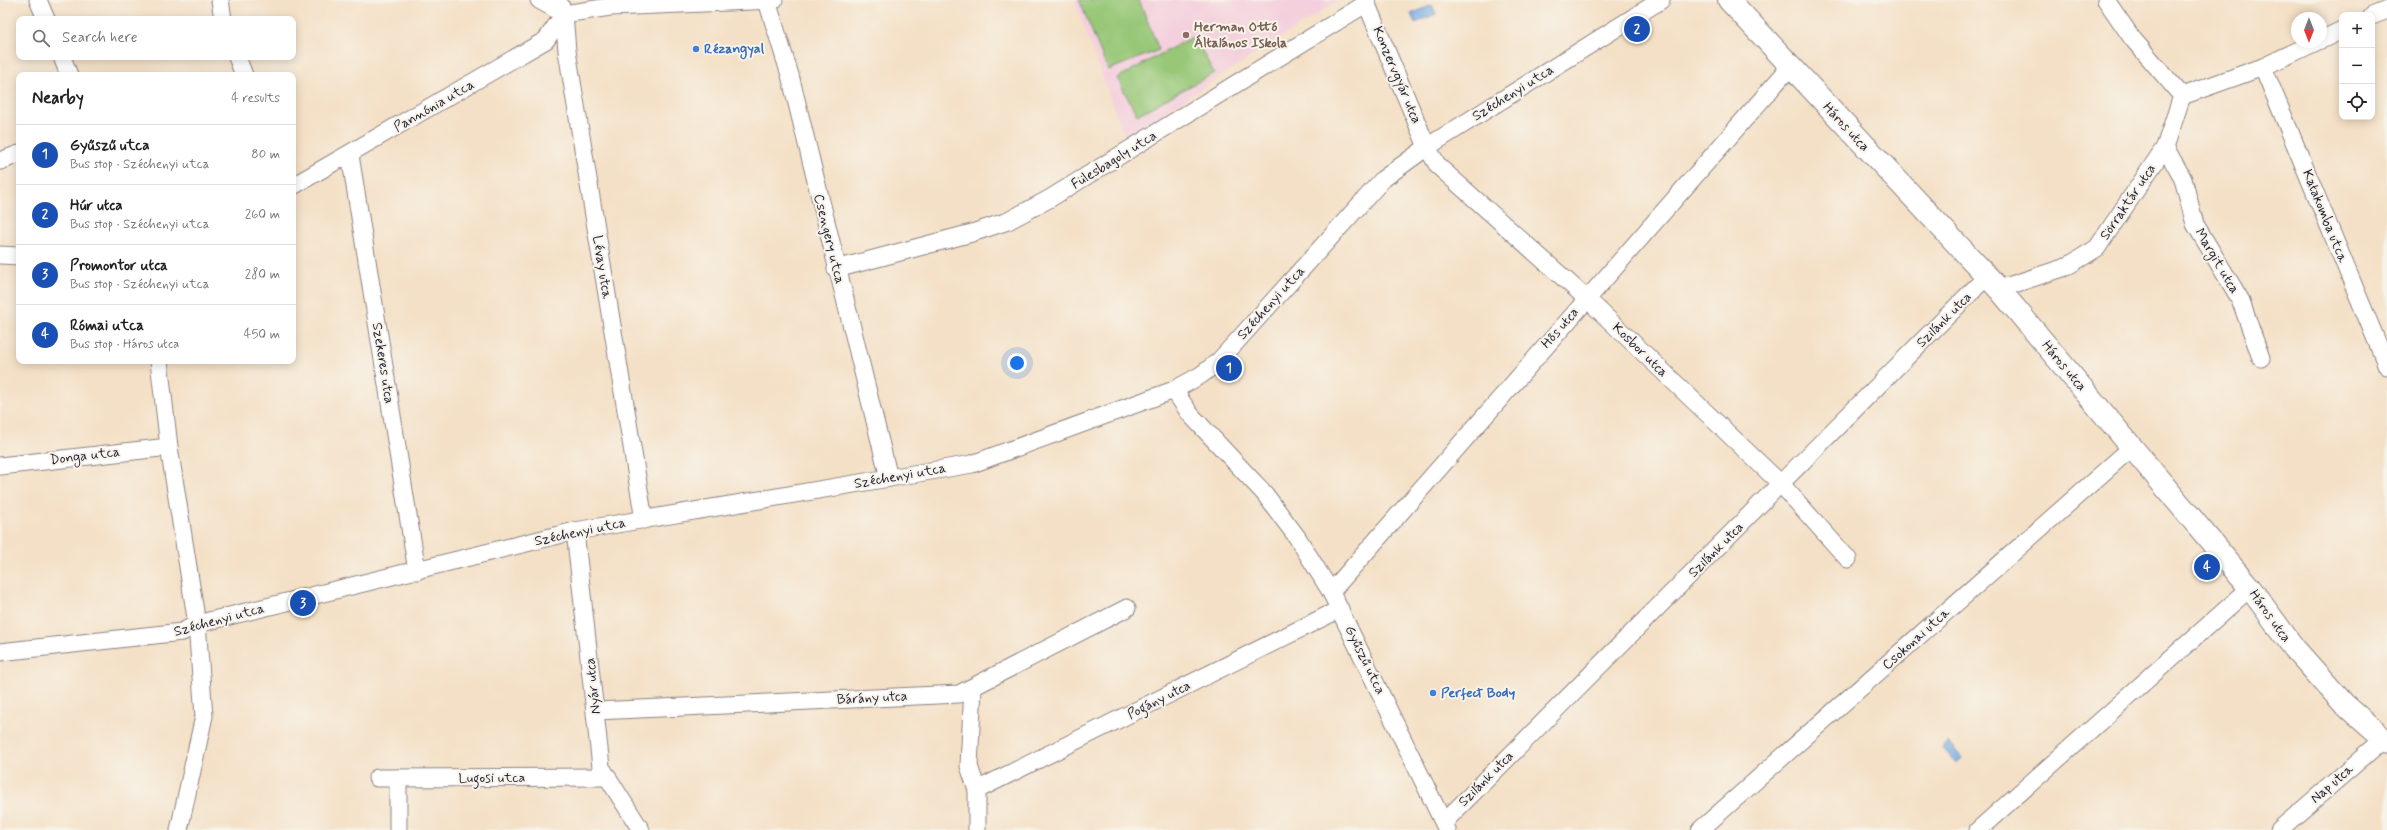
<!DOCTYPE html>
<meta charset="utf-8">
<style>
:root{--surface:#fff;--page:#f6f6f6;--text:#222;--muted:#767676;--line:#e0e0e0;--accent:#c8321e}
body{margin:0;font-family:Mynerve,sans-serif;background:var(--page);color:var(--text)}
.controls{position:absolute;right:12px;top:12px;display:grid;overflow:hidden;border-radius:8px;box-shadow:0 2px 10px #0003}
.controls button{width:36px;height:36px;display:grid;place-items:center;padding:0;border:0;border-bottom:1px solid var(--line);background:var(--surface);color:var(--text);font:20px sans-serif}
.compass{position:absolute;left:2291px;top:12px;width:36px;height:36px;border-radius:50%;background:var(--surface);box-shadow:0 2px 10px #0003;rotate:180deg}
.you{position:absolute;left:1017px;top:363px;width:14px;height:14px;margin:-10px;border:3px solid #fff;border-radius:50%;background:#1a73e8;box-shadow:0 0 0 6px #1a73e833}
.badge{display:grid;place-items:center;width:26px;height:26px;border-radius:50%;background:var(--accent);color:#fff;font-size:13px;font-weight:700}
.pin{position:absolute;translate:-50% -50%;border:2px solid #fff;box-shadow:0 1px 4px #0006}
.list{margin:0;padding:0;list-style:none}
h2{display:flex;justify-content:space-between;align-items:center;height:52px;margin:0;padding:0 16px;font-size:17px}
h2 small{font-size:13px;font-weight:400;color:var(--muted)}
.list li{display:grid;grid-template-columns:26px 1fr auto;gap:12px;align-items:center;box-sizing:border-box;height:60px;padding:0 16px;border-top:1px solid var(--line)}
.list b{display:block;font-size:15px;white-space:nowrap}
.list p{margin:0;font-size:13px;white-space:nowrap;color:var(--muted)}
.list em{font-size:13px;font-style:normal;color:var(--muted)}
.icon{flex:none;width:22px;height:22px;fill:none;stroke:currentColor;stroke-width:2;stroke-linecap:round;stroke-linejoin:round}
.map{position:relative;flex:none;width:2387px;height:830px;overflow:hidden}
.search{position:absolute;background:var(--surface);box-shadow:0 2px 10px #0003;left:16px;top:16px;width:280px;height:44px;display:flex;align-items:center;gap:10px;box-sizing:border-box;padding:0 14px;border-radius:8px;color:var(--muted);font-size:15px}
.panel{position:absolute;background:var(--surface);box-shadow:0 2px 10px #0003;left:16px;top:72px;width:280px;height:292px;border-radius:8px}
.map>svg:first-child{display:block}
.built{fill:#f4cfdd}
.green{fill:#97c777;stroke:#5c7459}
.water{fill:#78aae3;stroke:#4d668f}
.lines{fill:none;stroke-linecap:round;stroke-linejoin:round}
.minor-casing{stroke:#8b8180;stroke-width:19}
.tertiary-casing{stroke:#8b8180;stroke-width:24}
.minor{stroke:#fff;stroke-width:17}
.tertiary{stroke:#fff;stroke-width:22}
.education-dot{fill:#8d6e63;stroke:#f7f3e8;stroke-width:1.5}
.shop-dot{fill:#3f7fe0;stroke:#f7f3e8;stroke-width:1.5}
.labels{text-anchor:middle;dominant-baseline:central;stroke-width:4;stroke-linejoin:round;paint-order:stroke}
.education-label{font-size:14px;font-weight:bold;fill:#785e54;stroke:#f7f3e8;text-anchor:start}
.shop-label{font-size:14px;font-weight:bold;fill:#366cbe;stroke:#f7f3e8;text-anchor:start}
.street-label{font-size:14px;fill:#22223b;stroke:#f7f3e8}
</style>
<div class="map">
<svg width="2387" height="830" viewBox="0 0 2387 830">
<rect width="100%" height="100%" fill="#f7f3e8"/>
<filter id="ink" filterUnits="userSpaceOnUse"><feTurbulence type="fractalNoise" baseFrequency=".025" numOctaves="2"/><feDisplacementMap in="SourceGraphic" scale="8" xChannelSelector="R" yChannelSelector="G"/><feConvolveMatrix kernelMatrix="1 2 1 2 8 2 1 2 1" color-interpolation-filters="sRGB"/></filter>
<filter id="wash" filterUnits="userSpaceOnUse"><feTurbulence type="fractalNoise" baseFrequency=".012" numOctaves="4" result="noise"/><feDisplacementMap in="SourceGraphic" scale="16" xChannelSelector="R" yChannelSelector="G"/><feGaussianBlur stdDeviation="0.9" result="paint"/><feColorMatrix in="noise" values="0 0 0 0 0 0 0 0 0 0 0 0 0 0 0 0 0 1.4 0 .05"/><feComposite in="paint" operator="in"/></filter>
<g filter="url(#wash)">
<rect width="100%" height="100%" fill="#f4e0c6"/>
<path class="built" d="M1074,0h265l-214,138z"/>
<g class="green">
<path d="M1079,0h60l20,50 -51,20z"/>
<path d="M1194,36l20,37 -77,42 -20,-37z"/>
</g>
<g class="water">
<path d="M1432,5l4,9 -21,9 -4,-9z"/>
<path d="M1948,742l14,16 -6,5 -14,-16z"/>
</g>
</g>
<g filter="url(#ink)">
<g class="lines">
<defs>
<g id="minor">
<path d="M38,0l8,19"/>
<path d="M220,0l3,19"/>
<path d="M539,0l25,14 46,-7 164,-7"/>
<path d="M558,0l6,14 3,37 77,469"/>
<path d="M1365,0l62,147 11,19 148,132 195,186 67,75"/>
<path d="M2106,0l26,38 50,58"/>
<path d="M767,1l23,74 99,403"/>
<path d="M2372,16l15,-6"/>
<path d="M2321,40l21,-10"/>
<path d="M62,57l7,18"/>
<path d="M237,57l7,18"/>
<path d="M2263,67l124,299"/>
<path d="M2182,96l81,-29 53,-25"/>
<path d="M2165,147l18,32 12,45 45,75 21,59"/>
<path d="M350,155l67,416"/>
<path d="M0,161l19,-7"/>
<path d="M293,186l253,-146 18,-26"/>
<path d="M0,255l19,1"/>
<path d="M836,269l136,-36 36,-12 41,-22 318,-196"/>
<path d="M1999,289l67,-22 31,-19 68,-101 17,-51"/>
<path d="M159,361l10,86 28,177 7,92 -25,114"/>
<path d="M1174,390l16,24 74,79 33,44 34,55 116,238"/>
<path d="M0,466l169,-19"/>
<path d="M575,531l26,236 40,63"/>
<path d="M1331,592l459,-525"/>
<path d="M0,652l182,-20 15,-8 378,-93 397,-67 202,-74 27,-15 18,-14 164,-182 44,-32 234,-147"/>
<path d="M973,688l-4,78 8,24v40"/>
<path d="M596,711l363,-17 168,-86"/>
<path d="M377,778l231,-1"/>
<path d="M398,778v52"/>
<path d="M977,790l363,-181"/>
<path d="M1444,822l542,-545"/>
<path d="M1700,830l431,-382"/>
<path d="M1978,830l272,-242"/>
<path d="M2279,830l105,-91"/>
</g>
<path id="tertiary" d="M1729,0l270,289 251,299 44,60 50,56 43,38"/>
</defs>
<use href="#minor" class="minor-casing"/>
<use href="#tertiary" class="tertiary-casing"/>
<use href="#minor" class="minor"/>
<use href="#tertiary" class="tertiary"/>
</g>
</g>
<circle class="education-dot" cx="1186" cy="35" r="4"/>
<g class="shop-dot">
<circle cx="696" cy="49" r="4"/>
<circle cx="1433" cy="693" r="4"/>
</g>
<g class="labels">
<g class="education-label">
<text x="1194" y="27">Herman Ottó<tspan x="1194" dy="16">Általános Iskola</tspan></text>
</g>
<g class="shop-label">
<text x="704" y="49">Rézangyal</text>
<text x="1441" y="693">Perfect Body</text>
</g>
<g class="street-label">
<text transform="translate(1397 75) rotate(67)">Konzervgyár utca</text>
<text transform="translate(1513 93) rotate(-32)">Széchenyi utca</text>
<text transform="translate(434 106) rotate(-30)">Pannónia utca</text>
<text transform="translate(1846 127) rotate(47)">Háros utca</text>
<text transform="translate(1114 160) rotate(-32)">Fülesbagoly utca</text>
<text transform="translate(2128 202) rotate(-56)">Sörraktár utca</text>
<text transform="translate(2325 216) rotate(68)">Katakomba utca</text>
<text transform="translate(829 239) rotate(76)">Csengery utca</text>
<text transform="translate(2217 261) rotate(59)">Margit utca</text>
<text transform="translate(602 267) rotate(81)">Lévay utca</text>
<text transform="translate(1271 303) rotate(-48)">Széchenyi utca</text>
<text transform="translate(1944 320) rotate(-45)">Szilánk utca</text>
<text transform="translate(1560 328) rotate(-49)">Hős utca</text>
<text transform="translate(1640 350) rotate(44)">Kosbor utca</text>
<text transform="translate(383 363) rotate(81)">Szekeres utca</text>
<text transform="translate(2064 366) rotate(50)">Háros utca</text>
<text transform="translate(85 456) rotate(-7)">Donga utca</text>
<text transform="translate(900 476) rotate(-10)">Széchenyi utca</text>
<text transform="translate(580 532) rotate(-12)">Széchenyi utca</text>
<text transform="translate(1716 550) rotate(-45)">Szilánk utca</text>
<text transform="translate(2270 616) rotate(54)">Háros utca</text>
<text transform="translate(219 620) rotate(-15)">Széchenyi utca</text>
<text transform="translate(1916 639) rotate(-42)">Csokonai utca</text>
<text transform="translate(1365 660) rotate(64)">Gyűszű utca</text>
<text transform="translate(593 686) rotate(-96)">Nyár utca</text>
<text transform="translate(872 698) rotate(-3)">Bárány utca</text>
<text transform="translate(1159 700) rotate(-27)">Pogány utca</text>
<text x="492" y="778">Lugosi utca</text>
<text transform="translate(1486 779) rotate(-45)">Szilánk utca</text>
<text transform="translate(2332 784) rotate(-41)">Nap utca</text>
</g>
</g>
</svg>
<div class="controls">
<button>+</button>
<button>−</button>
<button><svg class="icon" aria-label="locate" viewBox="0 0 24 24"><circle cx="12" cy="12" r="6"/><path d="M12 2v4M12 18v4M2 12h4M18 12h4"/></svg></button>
</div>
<svg class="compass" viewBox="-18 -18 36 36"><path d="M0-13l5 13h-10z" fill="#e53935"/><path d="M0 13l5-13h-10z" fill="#767676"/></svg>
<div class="you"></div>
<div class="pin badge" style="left:1229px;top:368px;background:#1a4fb4">1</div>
<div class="pin badge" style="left:1637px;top:29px;background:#1a4fb4">2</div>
<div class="pin badge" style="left:303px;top:603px;background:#1a4fb4">3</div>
<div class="pin badge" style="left:2207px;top:567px;background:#1a4fb4">4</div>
<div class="search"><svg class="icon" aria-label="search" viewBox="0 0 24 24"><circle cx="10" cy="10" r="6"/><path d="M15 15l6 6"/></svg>Search here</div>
<section class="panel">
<h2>Nearby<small>4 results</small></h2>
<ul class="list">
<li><span class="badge" style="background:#1a4fb4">1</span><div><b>Gyűszű utca</b><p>Bus stop · Széchenyi utca</p></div><em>80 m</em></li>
<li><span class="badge" style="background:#1a4fb4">2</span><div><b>Húr utca</b><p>Bus stop · Széchenyi utca</p></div><em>260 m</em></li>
<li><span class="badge" style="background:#1a4fb4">3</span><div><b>Promontor utca</b><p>Bus stop · Széchenyi utca</p></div><em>280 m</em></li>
<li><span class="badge" style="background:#1a4fb4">4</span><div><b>Római utca</b><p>Bus stop · Háros utca</p></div><em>450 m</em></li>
</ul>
</section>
</div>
